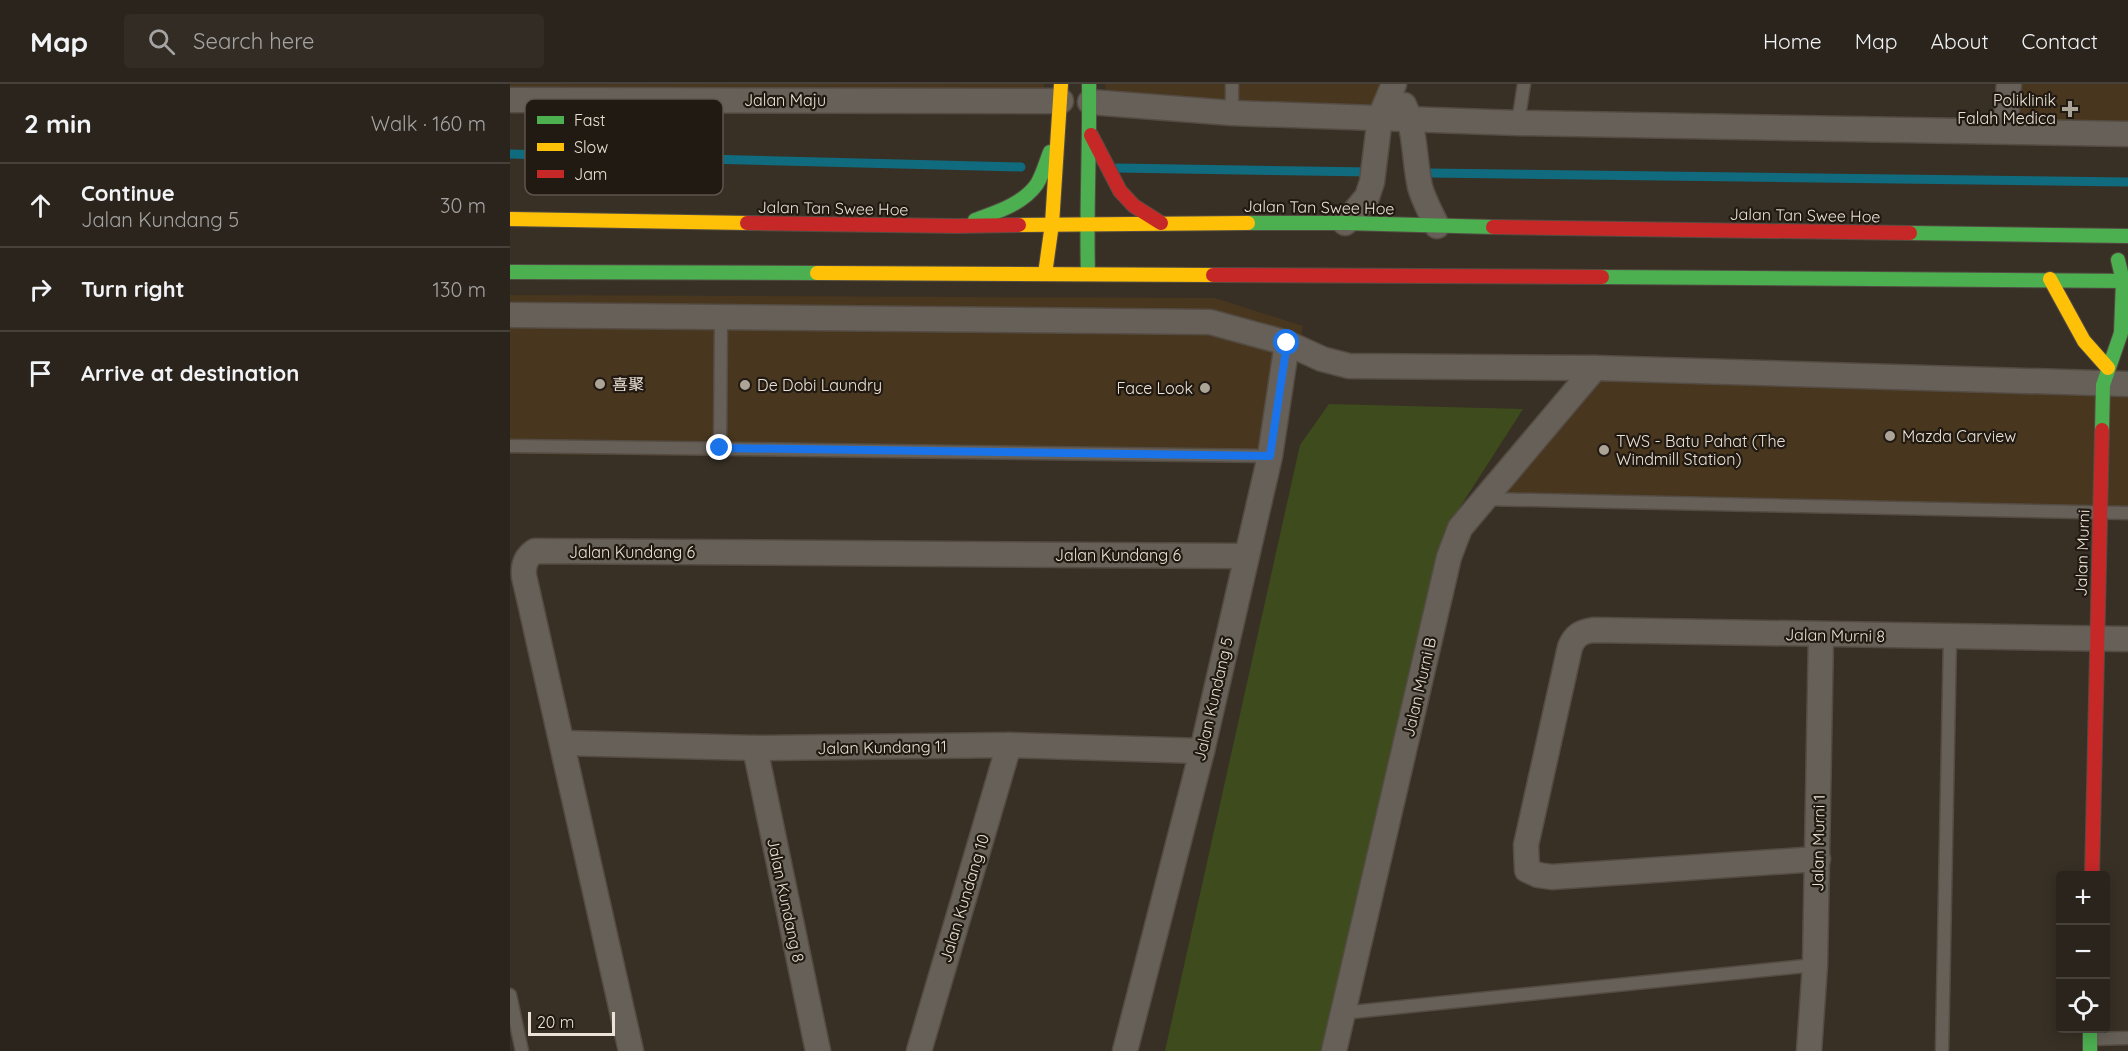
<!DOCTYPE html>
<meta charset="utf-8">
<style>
:root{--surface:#2a241c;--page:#322c25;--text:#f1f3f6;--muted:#a5a4a3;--line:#46413b}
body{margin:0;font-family:Quicksand,"Noto Sans SC",sans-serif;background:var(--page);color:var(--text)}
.controls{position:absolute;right:18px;bottom:18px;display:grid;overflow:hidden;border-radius:6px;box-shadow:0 3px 15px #0003}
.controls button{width:54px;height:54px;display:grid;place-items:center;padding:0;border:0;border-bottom:2px solid var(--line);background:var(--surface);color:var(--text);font:30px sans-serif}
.scale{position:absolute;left:18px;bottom:15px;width:87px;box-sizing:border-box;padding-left:6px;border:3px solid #ece2d6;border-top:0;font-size:16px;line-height:21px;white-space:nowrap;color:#ece2d6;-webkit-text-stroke:4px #211a12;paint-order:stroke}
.stop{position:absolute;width:18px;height:18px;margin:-14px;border:4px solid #1a73e8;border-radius:50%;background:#fff}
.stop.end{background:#1a73e8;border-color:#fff;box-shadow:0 2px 6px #0008}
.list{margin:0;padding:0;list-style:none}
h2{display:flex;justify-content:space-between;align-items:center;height:78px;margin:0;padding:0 24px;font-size:26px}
h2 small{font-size:20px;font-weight:400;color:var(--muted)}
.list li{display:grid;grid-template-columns:39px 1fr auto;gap:18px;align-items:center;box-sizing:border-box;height:84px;padding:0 24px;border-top:2px solid var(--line)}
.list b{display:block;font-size:22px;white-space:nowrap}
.list p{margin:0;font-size:20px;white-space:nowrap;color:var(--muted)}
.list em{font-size:20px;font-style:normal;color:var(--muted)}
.icon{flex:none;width:33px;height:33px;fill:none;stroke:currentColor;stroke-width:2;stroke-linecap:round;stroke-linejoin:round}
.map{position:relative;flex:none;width:1618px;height:967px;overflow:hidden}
header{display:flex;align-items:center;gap:36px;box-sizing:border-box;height:84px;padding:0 30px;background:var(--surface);border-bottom:2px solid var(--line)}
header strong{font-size:28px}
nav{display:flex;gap:33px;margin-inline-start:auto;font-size:21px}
.search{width:420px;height:54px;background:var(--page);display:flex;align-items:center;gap:15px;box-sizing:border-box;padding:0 21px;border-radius:6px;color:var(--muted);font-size:22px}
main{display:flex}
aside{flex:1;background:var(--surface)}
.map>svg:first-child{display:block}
.built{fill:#48361e}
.green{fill:#3e4b1d}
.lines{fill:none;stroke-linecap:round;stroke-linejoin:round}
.stream{stroke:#116b7e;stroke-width:9}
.lane-casing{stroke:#544c43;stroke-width:15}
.street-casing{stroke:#544c43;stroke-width:27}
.fast-casing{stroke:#544c43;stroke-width:16}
.slow-casing{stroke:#544c43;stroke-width:16}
.jam-casing{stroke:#544c43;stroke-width:16}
.lane{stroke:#666058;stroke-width:12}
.street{stroke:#666058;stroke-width:24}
.fast{stroke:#4caf50;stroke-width:14}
.slow{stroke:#ffc107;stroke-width:14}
.jam{stroke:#c62828;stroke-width:14}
.route{stroke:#1a73e8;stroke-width:8}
.poi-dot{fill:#ada498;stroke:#211a12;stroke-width:2}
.labels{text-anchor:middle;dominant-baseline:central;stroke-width:4.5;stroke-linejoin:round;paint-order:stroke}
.street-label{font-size:16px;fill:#ece2d6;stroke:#211a12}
.poi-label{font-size:16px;fill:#ece2d6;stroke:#211a12;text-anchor:start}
.key{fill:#211a12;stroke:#5e564d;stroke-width:1.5}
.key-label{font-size:16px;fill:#ece2d6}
</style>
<header>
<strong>Map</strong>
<div class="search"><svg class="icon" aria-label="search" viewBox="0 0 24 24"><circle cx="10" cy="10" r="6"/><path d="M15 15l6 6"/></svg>Search here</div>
<nav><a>Home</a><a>Map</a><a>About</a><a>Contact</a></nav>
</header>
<main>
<aside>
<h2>2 min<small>Walk · 160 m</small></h2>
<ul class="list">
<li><svg class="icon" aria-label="ahead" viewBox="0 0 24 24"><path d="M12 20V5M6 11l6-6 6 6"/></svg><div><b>Continue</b><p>Jalan Kundang 5</p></div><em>30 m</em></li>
<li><svg class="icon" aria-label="right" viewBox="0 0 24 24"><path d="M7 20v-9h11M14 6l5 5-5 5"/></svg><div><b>Turn right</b></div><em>130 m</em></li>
<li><svg class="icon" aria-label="arrive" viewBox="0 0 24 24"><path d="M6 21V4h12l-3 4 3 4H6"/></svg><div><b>Arrive at destination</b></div></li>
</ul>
</aside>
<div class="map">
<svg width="1618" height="967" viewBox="0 0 1618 967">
<rect width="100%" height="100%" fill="#383025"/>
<g class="built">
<rect x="0" y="0" width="534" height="26"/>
<path d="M595,0h300l1,46 -298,-16z"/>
<path d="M1489,0h129v60l-133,-4z"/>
<path d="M0,211l705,3 88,28 -25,136 -768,-8z"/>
<path d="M1080,274l538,14v147l-639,-13z"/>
</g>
<path class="green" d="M819,320l194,5 -79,123 -122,519h-157l135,-606z"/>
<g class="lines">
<g class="stream">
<path d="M0,70l511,13"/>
<path d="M607,84l255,4"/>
<path d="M920,89l698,9"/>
</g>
<defs>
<g id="lane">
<path d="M722,29v-29"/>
<path d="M1008,39l6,-39"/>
<path d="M0,362l760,10"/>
<path d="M210,365l1,-132"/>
<path d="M974,415l644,14"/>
<path d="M0,911l12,56"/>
<path d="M832,929l473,-48"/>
<path d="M1581,955l37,-1"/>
<path d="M1432,967l8,-414"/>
</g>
<g id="street">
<path d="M0,16l551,1"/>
<path d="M580,18l142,11 286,10 610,11"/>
<path d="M894,21c12,26 10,55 16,82 4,14 11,26 17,39"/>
<path d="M1495,47l4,-47"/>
<path d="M835,139l22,-26 5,-15 8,-65 14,-33"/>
<path d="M0,231l700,7 77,21 35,16 27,7 246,2 533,16"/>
<path d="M52,659l193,5 254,-3 193,6"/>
<path d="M245,664l63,303"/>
<path d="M1308,775l-266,18 -14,-2 -11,-5 -1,-25 44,-198c5,-12 11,-15 23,-17l535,9"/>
<path d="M121,967l-107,-475c-1,-11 2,-19 11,-25l711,5"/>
<path d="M409,967l90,-306"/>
<path d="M615,967l77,-300 68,-295 17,-113"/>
<path d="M824,967l115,-494 11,-29 135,-160"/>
<path d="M1299,967l6,-86 6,-330"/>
</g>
<g id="fast">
<path d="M465,136c22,-8 48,-16 62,-36 6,-10 9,-22 13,-32"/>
<path d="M738,139h97l148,4"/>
<path d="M1400,149l218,3"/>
<path d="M0,188l307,1"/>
<path d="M578,190c-2,-63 2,-127 1,-190"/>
<path d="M1092,193l526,4"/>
<path d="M1592,346l1,-45 18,-52 2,-52 -5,-21"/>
<path d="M1580,944v23"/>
</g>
<g id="slow">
<path d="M0,135l237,4"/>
<path d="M509,141l229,-2"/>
<path d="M307,189l396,2"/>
<path d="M535,190l7,-50 9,-140"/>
<path d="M1540,195l34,62 24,27"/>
</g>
<g id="jam">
<path d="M581,51l29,56 14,15 27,17"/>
<path d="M237,139l209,3 63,-1"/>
<path d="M983,143l417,6"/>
<path d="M703,191l389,2"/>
<path d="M1582,792l10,-446"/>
</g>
</defs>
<use href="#lane" class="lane-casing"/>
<use href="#street" class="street-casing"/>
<use href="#fast" class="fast-casing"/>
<use href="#slow" class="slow-casing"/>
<use href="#jam" class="jam-casing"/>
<use href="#lane" class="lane"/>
<use href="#street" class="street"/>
<use href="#fast" class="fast"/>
<use href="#slow" class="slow"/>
<use href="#jam" class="jam"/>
</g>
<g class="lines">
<path class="route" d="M210,364l550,8 17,-113"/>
</g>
<g class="poi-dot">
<path d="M1557 16h6v6h6v6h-6v6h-6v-6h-6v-6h6z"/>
<circle cx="90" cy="300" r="6"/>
<circle cx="235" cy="301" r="6"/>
<circle cx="695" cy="304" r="6"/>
<circle cx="1380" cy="352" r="6"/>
<circle cx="1094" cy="366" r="6"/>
</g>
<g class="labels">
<g class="street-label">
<text x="275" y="16">Jalan Maju</text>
<text transform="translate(809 123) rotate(1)">Jalan Tan Swee Hoe</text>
<text transform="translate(323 124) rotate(1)">Jalan Tan Swee Hoe</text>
<text transform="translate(1295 131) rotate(1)">Jalan Tan Swee Hoe</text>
<text x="122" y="468">Jalan Kundang 6</text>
<text transform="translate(1572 469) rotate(-88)">Jalan Murni</text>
<text x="608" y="471">Jalan Kundang 6</text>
<text transform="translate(1325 551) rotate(1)">Jalan Murni 8</text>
<text transform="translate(909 603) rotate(-77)">Jalan Murni B</text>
<text transform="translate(703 615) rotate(-77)">Jalan Kundang 5</text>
<text transform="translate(372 663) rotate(-1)">Jalan Kundang 11</text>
<text transform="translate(1308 759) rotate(-89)">Jalan Murni 1</text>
<text transform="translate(454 814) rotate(-73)">Jalan Kundang 10</text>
<text transform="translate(276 816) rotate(78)">Jalan Kundang 8</text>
</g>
<g class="poi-label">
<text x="1546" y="16" text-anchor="end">Poliklinik<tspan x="1546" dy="18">Falah Medica</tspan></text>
<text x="102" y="300">喜聚</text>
<text x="247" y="301">De Dobi Laundry</text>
<text x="683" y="304" text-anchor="end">Face Look</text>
<text x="1392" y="352">Mazda Carview</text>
<text x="1106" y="357">TWS - Batu Pahat (The<tspan x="1106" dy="18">Windmill Station)</tspan></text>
</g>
</g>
<rect x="15" y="15" width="198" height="96" rx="9" class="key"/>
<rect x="27" y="32" width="27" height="8" fill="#4caf50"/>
<rect x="27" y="59" width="27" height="8" fill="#ffc107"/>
<rect x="27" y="86" width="27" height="8" fill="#c62828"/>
<g class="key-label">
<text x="64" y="42">Fast</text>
<text x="64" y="69">Slow</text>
<text x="64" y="96">Jam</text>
</g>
</svg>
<div class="controls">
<button>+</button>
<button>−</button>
<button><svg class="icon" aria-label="locate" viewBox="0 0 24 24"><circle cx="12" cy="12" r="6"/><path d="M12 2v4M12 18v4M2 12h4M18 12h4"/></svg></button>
</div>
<div class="scale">20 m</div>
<div class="stop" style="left:777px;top:259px"></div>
<div class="stop end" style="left:210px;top:364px"></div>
</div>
</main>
